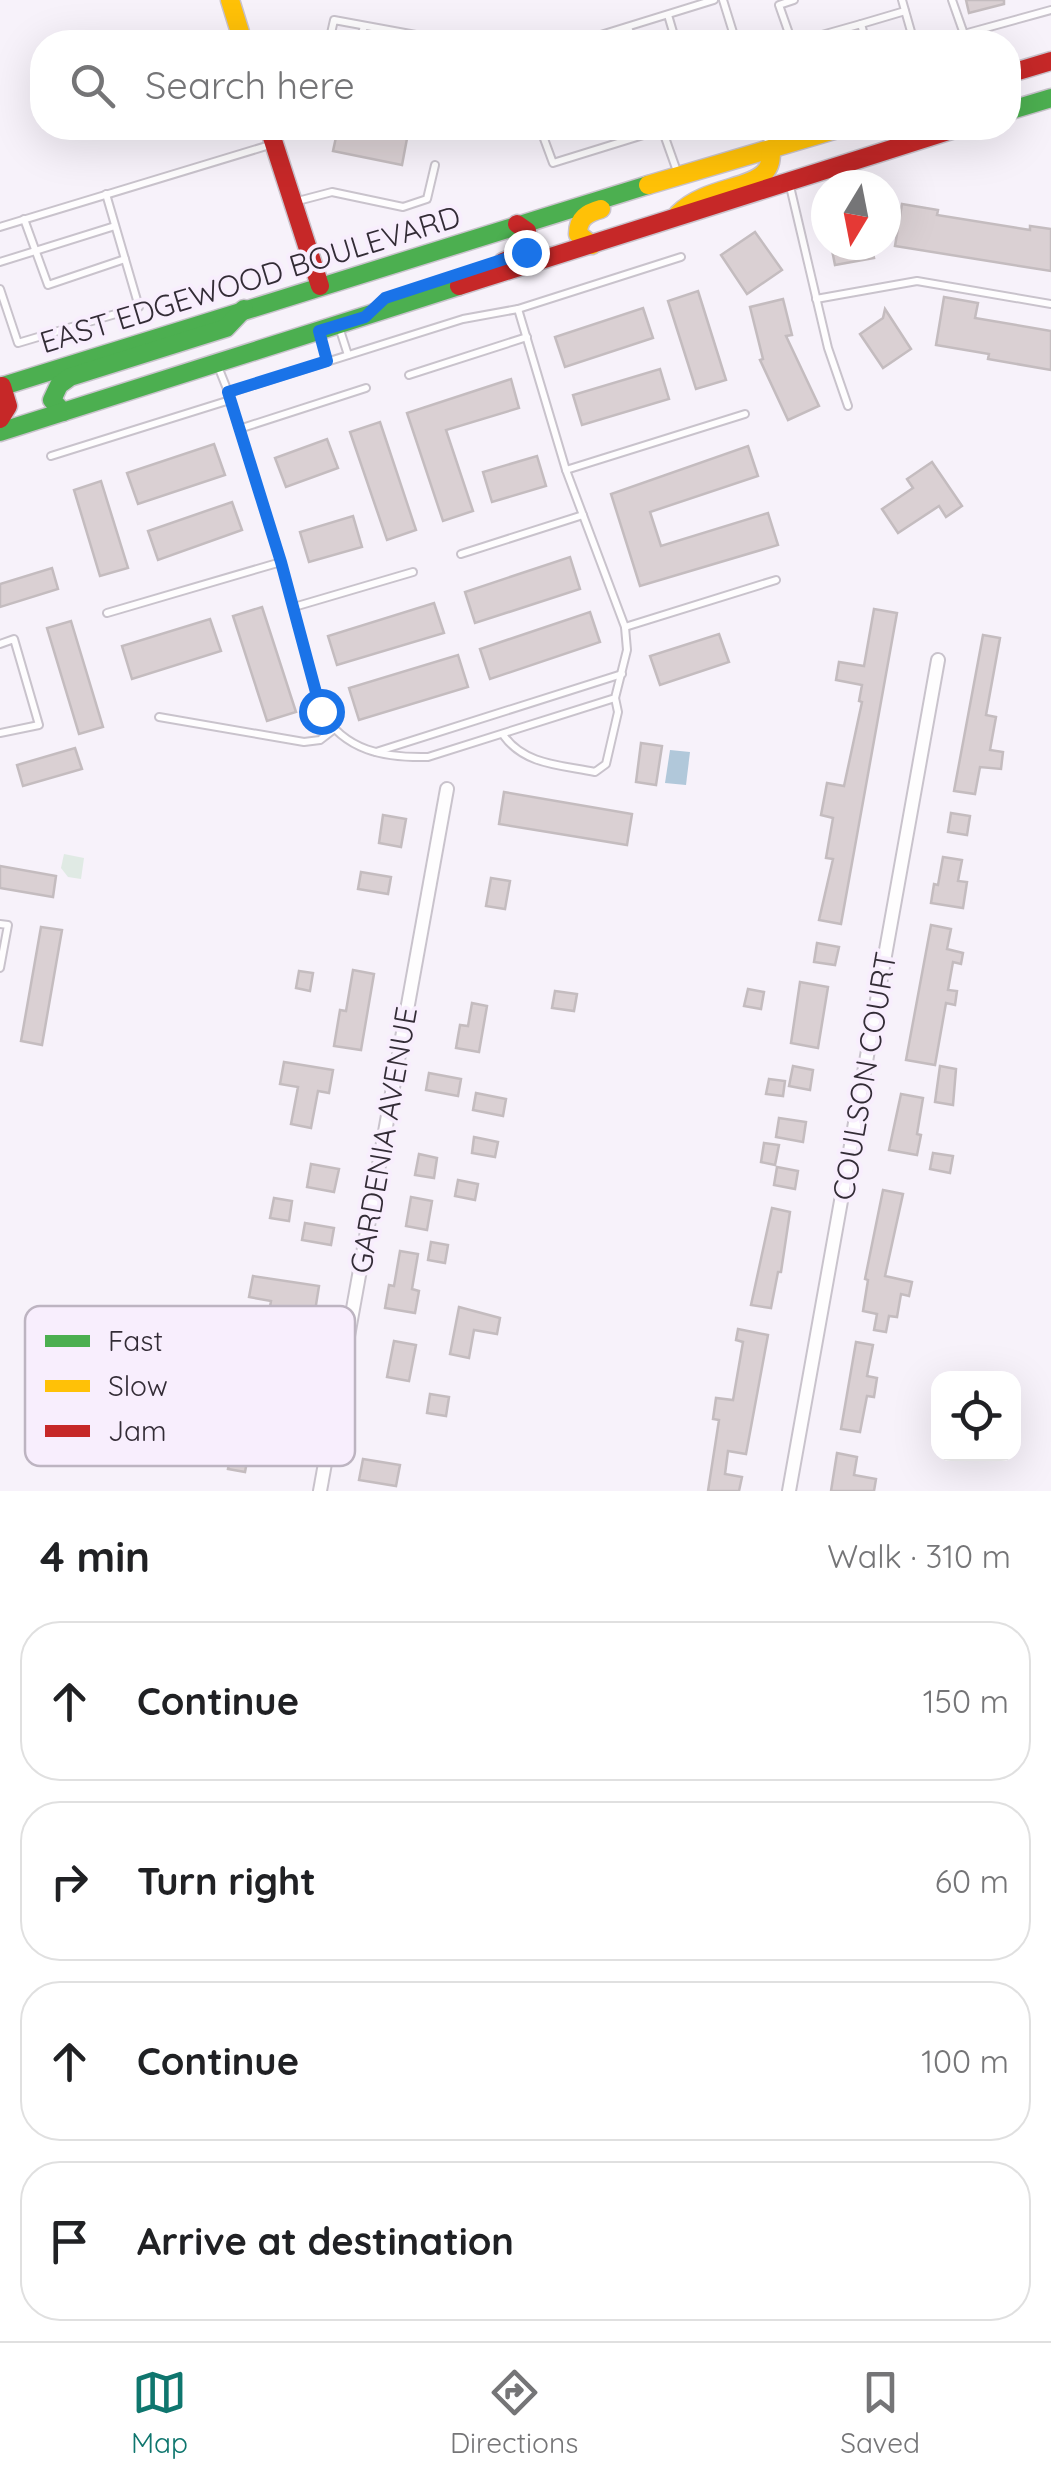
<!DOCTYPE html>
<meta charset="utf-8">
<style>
:root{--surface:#fff;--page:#f6f6f6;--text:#202124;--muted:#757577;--line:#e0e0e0;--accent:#0f766e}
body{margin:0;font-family:Quicksand,sans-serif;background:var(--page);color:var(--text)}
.controls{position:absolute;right:30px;bottom:30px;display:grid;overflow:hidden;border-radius:20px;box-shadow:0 10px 40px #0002}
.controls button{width:90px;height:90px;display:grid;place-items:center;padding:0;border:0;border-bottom:2px solid var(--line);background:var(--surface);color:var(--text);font:50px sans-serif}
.compass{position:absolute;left:811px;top:170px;width:90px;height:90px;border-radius:50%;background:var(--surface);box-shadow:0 10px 40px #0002;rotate:190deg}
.stop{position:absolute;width:30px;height:30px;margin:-22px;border:8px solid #1a73e8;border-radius:50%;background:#fff}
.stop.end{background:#1a73e8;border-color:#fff;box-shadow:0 2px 10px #0008}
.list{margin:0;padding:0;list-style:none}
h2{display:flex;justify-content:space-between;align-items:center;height:130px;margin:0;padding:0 40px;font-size:42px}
h2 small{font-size:32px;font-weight:400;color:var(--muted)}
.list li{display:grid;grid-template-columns:65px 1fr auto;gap:30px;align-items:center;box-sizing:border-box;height:160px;margin:0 20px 20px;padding:0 20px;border:2px solid var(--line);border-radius:40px}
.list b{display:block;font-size:38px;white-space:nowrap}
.list em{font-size:32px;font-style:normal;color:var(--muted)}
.icon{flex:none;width:55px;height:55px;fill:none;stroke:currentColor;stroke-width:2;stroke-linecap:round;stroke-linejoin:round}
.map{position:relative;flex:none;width:1051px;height:1491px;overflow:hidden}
.search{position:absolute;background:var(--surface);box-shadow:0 10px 40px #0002;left:30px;right:30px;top:30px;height:110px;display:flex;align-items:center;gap:25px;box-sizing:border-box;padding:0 35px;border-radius:40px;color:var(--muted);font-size:38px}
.sheet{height:850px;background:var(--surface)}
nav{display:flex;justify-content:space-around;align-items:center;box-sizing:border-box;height:140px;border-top:2px solid var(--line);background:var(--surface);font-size:28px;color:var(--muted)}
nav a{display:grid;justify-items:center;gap:5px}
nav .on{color:var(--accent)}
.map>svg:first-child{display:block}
.green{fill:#e0eae4}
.water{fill:#b1c8da}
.building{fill:#dad0d3;stroke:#c4bcbf;stroke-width:2.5}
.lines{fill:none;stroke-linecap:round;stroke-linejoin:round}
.lane-casing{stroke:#c9c3cc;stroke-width:10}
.street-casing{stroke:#c9c3cc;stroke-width:16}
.fast-casing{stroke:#c9c3cc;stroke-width:21}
.slow-casing{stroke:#c9c3cc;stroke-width:21}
.jam-casing{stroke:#c9c3cc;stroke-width:21}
.lane{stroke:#fefdfe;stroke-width:6}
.street{stroke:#fefdfe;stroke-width:12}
.fast{stroke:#4caf50;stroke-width:18}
.slow{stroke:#ffc107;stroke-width:18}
.jam{stroke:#c62828;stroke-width:18}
.route{stroke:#1a73e8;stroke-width:12}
.labels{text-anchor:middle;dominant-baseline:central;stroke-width:8;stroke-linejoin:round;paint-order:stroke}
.street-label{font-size:30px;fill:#332c36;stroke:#f8eefd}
.key{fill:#f8eefd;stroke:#bdb4c1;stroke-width:2.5}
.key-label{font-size:28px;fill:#332c36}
</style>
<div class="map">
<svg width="1051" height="1491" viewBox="0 0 1051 1491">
<rect width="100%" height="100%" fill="#f7f2fa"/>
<path class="green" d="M64,854l20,4 -3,21 -13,-2 -7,-9z"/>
<path class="water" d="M670,750l20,2 -4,33 -21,-2z"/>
<g class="building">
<path d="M966,0h38v4l-35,9z"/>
<path d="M338,128h71l-7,37 -69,-14z"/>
<path d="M902,204l36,6 -1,5 93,15v-4l21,3v42l-156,-25z"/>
<path d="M755,232l27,38 -35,24 -26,-39z"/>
<path d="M831,245h40l3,13 -39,7z"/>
<path d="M698,291l28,89 -30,9 -28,-88z"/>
<path d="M944,297l34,6 -3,15 76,13v39l-63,-11 1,-5 -53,-9z"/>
<path d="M783,299l9,36 -6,1 33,70 -31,14 -28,-60 3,-1 -13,-52z"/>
<path d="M643,308l10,30 -88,29 -10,-30z"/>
<path d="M885,309l26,40 -28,19 -23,-34 23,-16z"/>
<path d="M660,369l9,30 -87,26 -9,-30z"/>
<path d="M511,379l8,29 -73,22 27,81 -30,10 -36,-108z"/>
<path d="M380,422l36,108 -29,10 -37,-108z"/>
<path d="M327,439l11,29 -52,19 -11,-29z"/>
<path d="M214,444l11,31 -87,29 -11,-31z"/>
<path d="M748,446l10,30 -108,36 11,34 107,-33 10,32 -138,41 -29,-92z"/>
<path d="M537,456l9,30 -54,16 -9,-30z"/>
<path d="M932,462l30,44 -16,11 -7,-11 -41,27 -16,-24 31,-21 -6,-9z"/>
<path d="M101,481l27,87 -28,8 -26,-86z"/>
<path d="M232,502l10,28 -84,30 -10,-29z"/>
<path d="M353,516l9,31 -53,15 -9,-30z"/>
<path d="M570,557l10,32 -105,34 -10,-31z"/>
<path d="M52,568l6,21 -58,18v-23z"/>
<path d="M434,603l10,30 -107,32 -9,-29z"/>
<path d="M262,607l34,105 -29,9 -34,-105z"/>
<path d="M874,609l23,4 -56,311 -22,-4 14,-61 -7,-1 7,-40 -12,-3 6,-32 17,3 18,-84 -3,-1 3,-16 -26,-5 3,-18 25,4z"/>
<path d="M590,612l10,30 -110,37 -10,-30z"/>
<path d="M210,619l11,32 -89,28 -10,-33z"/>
<path d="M71,621l32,106 -24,7 -32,-106z"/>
<path d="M719,634l10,28 -69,23 -10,-29z"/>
<path d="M983,635l17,3 -14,77 10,2 -6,33 13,2 -2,17 -21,-2 -5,27 -21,-3z"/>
<path d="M458,655l10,32 -109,33 -10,-32z"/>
<path d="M641,743l21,3 -6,39 -20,-3z"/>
<path d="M75,748l7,21 -59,17 -6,-21z"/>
<path d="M504,792l128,22 -5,31 -128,-21z"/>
<path d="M951,813l19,3 -3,19 -19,-3z"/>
<path d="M383,815l23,4 -5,28 -22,-4z"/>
<path d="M943,857l19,3 -4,21 9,1 -4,26 -32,-5 3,-19 4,1z"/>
<path d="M0,866l56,10 -3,21 -53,-9z"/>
<path d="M361,872l30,5 -3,17 -30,-5z"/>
<path d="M491,878l19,3 -5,28 -19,-3z"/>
<path d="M931,925l20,4 -4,20 16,4 -2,11 -8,-2 -5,28 9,1 -2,14 -9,-2 -11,62 -29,-5z"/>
<path d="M41,927l21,3 -20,115 -21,-4z"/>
<path d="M817,943l22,4 -4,18 -21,-3z"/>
<path d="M353,970l21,4 -13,76 -27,-4 6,-36 6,1z"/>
<path d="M299,971l14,2 -3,18 -14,-3z"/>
<path d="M800,982l28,5 -10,61 -27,-5z"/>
<path d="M748,989l16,3 -3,17 -17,-3z"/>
<path d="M555,991l22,3 -3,17 -22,-3z"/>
<path d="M472,1003l15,3 -8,46 -23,-4 4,-23 8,1z"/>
<path d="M284,1062l49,8 -4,23 -11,-2 -7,37 -20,-4 7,-37 -18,-3z"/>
<path d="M793,1066l20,4 -3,20 -21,-4z"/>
<path d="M940,1066l16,3 -3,36 -18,-3z"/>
<path d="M429,1073l32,6 -3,17 -32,-6z"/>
<path d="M769,1079l16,2 -2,15 -17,-2z"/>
<path d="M476,1093l30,6 -3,17 -30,-6z"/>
<path d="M901,1094l22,4 -6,36 4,1 -4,20 -28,-5z"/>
<path d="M779,1118l27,4 -3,20 -27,-5z"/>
<path d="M474,1137l24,5 -3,15 -23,-4z"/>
<path d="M764,1143l15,2 -4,20 -14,-3z"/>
<path d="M933,1153l20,3 -3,17 -20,-4z"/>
<path d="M419,1154l18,4 -3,20 -19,-3z"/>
<path d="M311,1164l28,5 -5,23 -27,-5z"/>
<path d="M777,1167l21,4 -3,18 -21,-4z"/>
<path d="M458,1180l20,4 -3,16 -20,-4z"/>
<path d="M883,1190l20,4 -18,82 27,6 -3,14 -8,-2 -4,23 -8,-1 -3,16 -12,-2 3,-16 -14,-3 5,-31 -3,-1z"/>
<path d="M411,1197l21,4 -5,29 -21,-4z"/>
<path d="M274,1198l18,3 -3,20 -19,-3z"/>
<path d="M772,1208l18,4 -9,60h-3l-7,36 -20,-3z"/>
<path d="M305,1223l29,5 -3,17 -29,-5z"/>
<path d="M431,1242l17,3 -3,18 -17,-3z"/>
<path d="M400,1251l18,3 -6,35 7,2 -4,22 -30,-5 4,-23 5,1z"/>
<path d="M253,1276l66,10 -17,107 -17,-4 8,-45 -9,-1 4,-22 -20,-3 3,-17 -22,-4z"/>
<path d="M459,1307l41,11 -3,16 -23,-4 -5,28 -19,-4z"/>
<path d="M738,1329l30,6 -22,119 -18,-3 -3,23 17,3 -3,14h-31l11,-71 -6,-1 3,-21 17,2 10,-58 -7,-2z"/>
<path d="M394,1341l22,4 -7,36 -22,-4z"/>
<path d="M856,1342l17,3 -6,31 10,2 -3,19 -7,-1 -7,36 -19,-3z"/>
<path d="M430,1394l19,3 -3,19 -19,-3z"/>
<path d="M231,1453l17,3 -3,16 -17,-3z"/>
<path d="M837,1453l20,4 -3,18 22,4 -2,12h-43z"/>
<path d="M363,1459l37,6 -4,21 -37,-6z"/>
</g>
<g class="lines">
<defs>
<g id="lane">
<path d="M723,0l13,42"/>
<path d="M902,0l12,42"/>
<path d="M952,0l12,34 87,-24"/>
<path d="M668,15l8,27"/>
<path d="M861,24l44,-13"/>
<path d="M628,27l5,15"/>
<path d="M329,42l5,-22 120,22"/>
<path d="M360,42l4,-16"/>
<path d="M578,42l136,-42"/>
<path d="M792,42l-13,-37 15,-5"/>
<path d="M797,42l64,-18 5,18"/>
<path d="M540,128l13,35 113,-35"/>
<path d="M764,128l5,17"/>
<path d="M662,129l16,45"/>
<path d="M789,182l39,166 20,58"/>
<path d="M294,202l38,-10 71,15 24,-8 8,-34"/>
<path d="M24,219l24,66 77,-26"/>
<path d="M0,227l273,-83"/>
<path d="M0,262l115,-36"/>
<path d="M0,289l18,54 121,-36 -33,-113"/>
<path d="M816,299l101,-18 134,23"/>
<path d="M518,309l163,-52"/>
<path d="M339,327l9,28"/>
<path d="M319,332l8,29"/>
<path d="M217,364l12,30"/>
<path d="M409,375l118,-38"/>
<path d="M239,429l127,-41"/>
<path d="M51,456l179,-56 51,162 40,149c24,40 63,47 107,46l187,-59 12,-48 -2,-23 -59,-157 -48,-161 -55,10 -235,74"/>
<path d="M566,470l179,-56"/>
<path d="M461,554l122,-39"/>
<path d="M294,607l119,-35"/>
<path d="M107,613l174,-51"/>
<path d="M625,627l151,-47"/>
<path d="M0,644l14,-5 25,86 -39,8"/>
<path d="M159,717l145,25 16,-2 13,-10"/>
<path d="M504,736c21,29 57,29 91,36l11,-8 12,-52 -3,-14"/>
<path d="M376,752l246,-78"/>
<path d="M0,924l8,1 -8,43"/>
</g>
<g id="street">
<path d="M320,1491l127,-702"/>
<path d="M789,1491l149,-831"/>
</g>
<g id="fast">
<path d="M1008,111l43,-13"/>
<path d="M0,387l648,-202"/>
<path d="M63,412l-11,-12 7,-15 11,-8 156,-49 18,-19"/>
<path d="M0,432l459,-146"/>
</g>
<g id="slow">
<path d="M230,0l13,42"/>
<path d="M648,185l193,-57"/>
<path d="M678,214c26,-26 70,-25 86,-41 7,-7 7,-15 7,-23"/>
<path d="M592,245l-14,-11c0,-16 9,-21 23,-25"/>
</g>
<g id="jam">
<path d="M1008,74l43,-13"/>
<path d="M269,128l51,158"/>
<path d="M503,262l23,-10 1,-21 -10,-7"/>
<path d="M459,286l499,-158"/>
<path d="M0,419l8,-13 -6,-20"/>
</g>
</defs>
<use href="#lane" class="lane-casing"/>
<use href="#street" class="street-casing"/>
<use href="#fast" class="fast-casing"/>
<use href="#slow" class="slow-casing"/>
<use href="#jam" class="jam-casing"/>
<use href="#lane" class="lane"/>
<use href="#street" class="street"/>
<use href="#fast" class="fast"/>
<use href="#slow" class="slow"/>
<use href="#jam" class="jam"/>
</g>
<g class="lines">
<path class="route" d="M321,711l-40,-149 -53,-170 99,-31 -8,-30 46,-14 20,-19 141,-46"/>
</g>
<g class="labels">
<g class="street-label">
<text transform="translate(250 279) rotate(-17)">EAST EDGEWOOD BOULEVARD</text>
<text transform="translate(864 1076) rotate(-80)">COULSON COURT</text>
<text transform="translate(383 1140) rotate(-80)">GARDENIA AVENUE</text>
</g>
</g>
<rect x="25" y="1306" width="330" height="160" rx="15" class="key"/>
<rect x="45" y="1335" width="45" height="12" fill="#4caf50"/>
<rect x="45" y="1380" width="45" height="12" fill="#ffc107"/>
<rect x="45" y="1425" width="45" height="12" fill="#c62828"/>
<g class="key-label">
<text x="108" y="1351">Fast</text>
<text x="108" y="1396">Slow</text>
<text x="108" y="1441">Jam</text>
</g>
</svg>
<div class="controls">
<button><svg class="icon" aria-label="locate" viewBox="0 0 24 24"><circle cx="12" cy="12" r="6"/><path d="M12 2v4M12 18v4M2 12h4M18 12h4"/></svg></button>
</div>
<svg class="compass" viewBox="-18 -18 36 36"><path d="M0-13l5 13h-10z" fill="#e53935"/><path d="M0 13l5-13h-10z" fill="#757577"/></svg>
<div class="stop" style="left:321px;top:711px"></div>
<div class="stop end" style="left:526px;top:252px"></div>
<div class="search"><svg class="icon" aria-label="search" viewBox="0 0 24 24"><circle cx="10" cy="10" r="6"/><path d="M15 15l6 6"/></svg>Search here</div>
</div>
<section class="sheet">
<h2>4 min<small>Walk · 310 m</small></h2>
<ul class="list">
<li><svg class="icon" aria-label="ahead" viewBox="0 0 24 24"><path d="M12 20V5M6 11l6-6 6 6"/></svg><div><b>Continue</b></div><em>150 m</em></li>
<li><svg class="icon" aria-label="right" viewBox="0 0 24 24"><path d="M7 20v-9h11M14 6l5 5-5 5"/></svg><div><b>Turn right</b></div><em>60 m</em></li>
<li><svg class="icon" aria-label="ahead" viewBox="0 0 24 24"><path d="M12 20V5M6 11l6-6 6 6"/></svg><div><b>Continue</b></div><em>100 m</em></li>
<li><svg class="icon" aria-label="arrive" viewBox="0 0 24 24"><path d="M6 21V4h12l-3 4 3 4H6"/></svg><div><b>Arrive at destination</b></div></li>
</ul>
</section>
<nav>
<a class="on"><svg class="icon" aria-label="map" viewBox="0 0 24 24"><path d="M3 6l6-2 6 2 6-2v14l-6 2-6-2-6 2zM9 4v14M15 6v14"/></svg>Map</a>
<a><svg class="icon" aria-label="directions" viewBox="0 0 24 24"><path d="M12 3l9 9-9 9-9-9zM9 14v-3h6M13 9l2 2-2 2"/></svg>Directions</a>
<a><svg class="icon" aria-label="saved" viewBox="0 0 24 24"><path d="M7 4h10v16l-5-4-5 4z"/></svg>Saved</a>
</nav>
